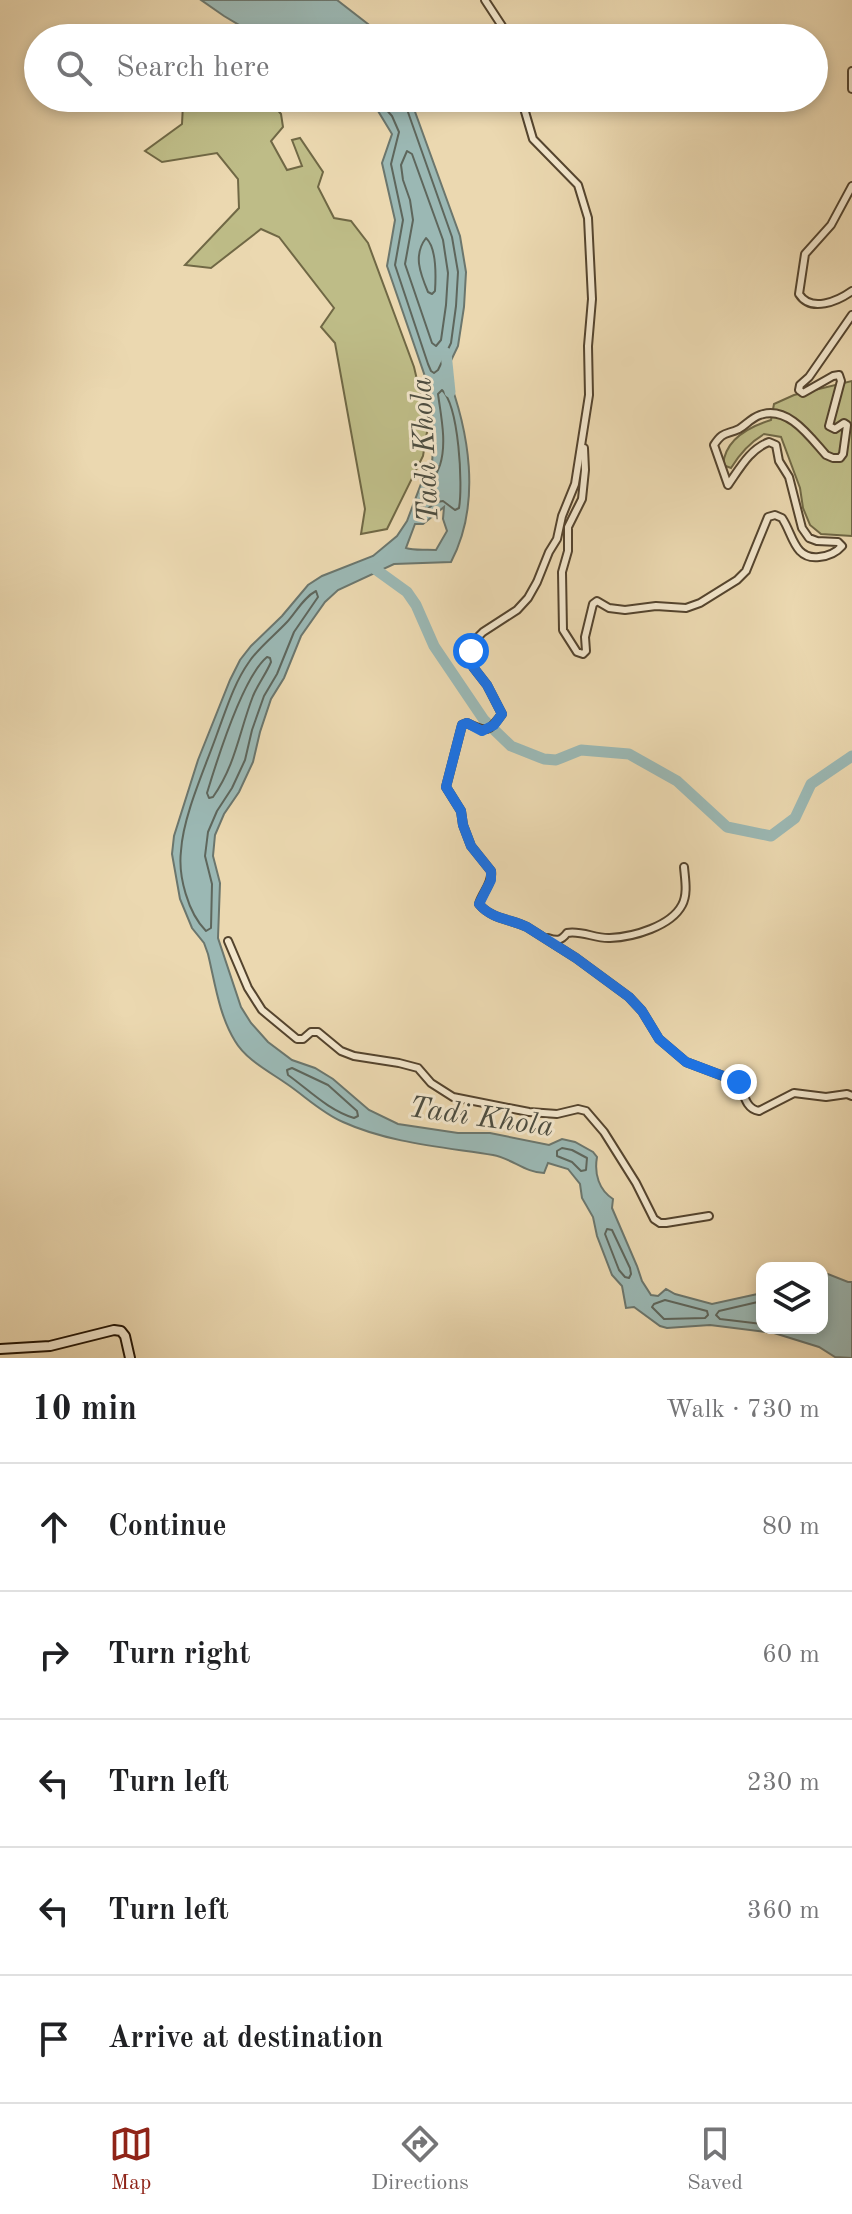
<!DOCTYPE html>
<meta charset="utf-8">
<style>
:root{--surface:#fff;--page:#f2f2f2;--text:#202124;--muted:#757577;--line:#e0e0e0;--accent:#8f2418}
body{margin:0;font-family:"Old Standard TT",serif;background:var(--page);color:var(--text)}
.controls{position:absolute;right:24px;bottom:24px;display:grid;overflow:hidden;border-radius:16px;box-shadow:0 4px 12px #0003}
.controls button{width:72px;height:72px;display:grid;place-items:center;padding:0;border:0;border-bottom:2px solid var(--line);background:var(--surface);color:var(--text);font:40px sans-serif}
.stop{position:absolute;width:24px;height:24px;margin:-18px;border:6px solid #1a73e8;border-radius:50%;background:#fff}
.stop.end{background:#1a73e8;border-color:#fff;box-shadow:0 2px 8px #0008}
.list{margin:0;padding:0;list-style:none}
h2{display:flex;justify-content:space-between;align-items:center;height:104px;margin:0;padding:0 32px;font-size:34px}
h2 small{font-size:26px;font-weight:400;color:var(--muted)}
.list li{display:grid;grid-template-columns:52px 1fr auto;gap:24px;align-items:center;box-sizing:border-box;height:128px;padding:0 32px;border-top:2px solid var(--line)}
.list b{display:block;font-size:30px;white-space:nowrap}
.list em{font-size:26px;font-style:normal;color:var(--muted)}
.icon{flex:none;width:44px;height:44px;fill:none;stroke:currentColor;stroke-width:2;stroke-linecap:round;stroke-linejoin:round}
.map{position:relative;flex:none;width:852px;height:1358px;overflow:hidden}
.search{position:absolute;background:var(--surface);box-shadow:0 4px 12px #0003;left:24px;right:24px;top:24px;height:88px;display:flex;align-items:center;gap:20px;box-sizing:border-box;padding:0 28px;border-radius:44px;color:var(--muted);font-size:30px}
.sheet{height:744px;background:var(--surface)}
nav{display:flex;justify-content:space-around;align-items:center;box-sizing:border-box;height:112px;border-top:2px solid var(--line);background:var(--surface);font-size:22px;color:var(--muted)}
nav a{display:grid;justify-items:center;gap:4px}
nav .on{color:var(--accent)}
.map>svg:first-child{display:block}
.green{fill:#bebc87;stroke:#706845;stroke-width:2}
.water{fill:#9bb8b4;stroke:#6b766d;stroke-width:2;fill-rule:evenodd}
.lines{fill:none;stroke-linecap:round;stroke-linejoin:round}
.shore{stroke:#5e665c;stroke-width:2}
.river{stroke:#9bb8b4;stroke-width:11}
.minor-casing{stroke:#54442e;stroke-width:10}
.secondary-casing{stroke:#221303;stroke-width:12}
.minor{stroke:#f2e6cc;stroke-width:6}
.secondary{stroke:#f2e6cc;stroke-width:8}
.route{stroke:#1a73e8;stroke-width:10}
.labels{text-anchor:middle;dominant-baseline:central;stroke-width:6;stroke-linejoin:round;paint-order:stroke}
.water-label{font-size:30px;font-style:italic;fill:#4c4d41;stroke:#f2e6cc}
</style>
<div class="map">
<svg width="852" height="1358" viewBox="0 0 852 1358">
<rect width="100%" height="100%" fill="#ebd8b0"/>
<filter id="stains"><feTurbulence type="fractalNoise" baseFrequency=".0025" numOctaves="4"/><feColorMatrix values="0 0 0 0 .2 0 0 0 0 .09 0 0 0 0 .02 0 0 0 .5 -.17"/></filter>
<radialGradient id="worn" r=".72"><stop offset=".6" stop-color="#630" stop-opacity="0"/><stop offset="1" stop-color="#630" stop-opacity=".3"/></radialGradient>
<g class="green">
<path d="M181,98h87l13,16 2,13 -12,14 16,29 15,-4 -10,-26 8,-2 23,34 -5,15 16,31 17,3 17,22 46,124 14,59 -5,30 -36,73 -26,5 4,-25 -30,-166 -14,-16 13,-19 -55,-71 -18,-8 -50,39 -26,-3 54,-57 -1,-29 -21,-26 -55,9 -17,-11 37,-27 1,-20z"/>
<path d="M852,381v155l-31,-2 -11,-9 -7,-17 -3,-20 -19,-51 -17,-3c-15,9 -24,19 -33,34l-8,-3c2,-25 25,-38 48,-45l3,-16 20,-9z"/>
</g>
<g class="water">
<path d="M201,0h136l49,38h-125l-37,-22z"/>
<path d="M363,98h47l50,138 6,36 -2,35 -6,39 -12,25c23,59 36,132 5,191l-57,2 -56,26 -13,12 -24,34 -17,42 -13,21 -11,33 -7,30 -14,30 -15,22 -9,21 -2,21 7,27 -2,55 23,69 10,16 17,19 24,18 23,8 18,11 36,31 29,14 60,9h32l59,12 13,-6 13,3 18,10 4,5c-3,17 2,33 16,42l-1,9 25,58 5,15 9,14 7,1 8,-7 9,5 37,10 50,-11v35h60v-53l6,-1 20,8h4v76l-17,-1 -16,-10 -45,-14 -64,-8 -43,3 -7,-2 -26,-19 -8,1 -4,-22 -10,-11 -15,-39 -4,-19 -11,-19 -2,-14 -12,-15 -20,-6 -4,10c-18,0 -33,-15 -51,-18 -50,-8 -104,-12 -150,-33 -21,-9 -37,-25 -56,-38 -17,-12 -41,-24 -52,-43 -16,-26 -20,-58 -27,-87l-4,-11 -12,-15 -12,-29 -8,-45 2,-18 24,-76 32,-80 10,-20 11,-14 31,-30 26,-31 14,-9 51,-20 24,-20 10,-15 14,-37 11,-21 2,-27 -4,-45 -43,-125 8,-46 -13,-57 10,-29 -14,-23zM444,507l-1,12 4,12 -11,19c-10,-1 -21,1 -30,-2l9,-24h8z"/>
</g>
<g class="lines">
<g class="shore">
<path d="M376,98l16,18 7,16 -8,32 12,56 -8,45 33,99 3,7 3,2 4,-3 13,-27 5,-37 2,-34 -6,-35 -49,-139"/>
<path d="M407,151l5,3 31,86 5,33 -2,32 -5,35 -5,6 -4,-3 -27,-79 8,-44 -3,-20 -7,-20 -2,-15z"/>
<path d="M426,238c11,10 10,37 9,53l-3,3 -4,-2c-8,-19 -15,-37 -2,-54z"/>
<path d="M442,390c17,16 21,95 17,118l-4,2 -12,-9 -6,1 -10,7 -5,-3c4,-15 13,-27 18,-41 7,-22 1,-49 -2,-71z"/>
<path d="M316,591l2,6 -24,35 -17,42 -13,22 -12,34 -7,30 -13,28 -15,23 -9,21 -3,24 7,28 -1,44 -5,3c-18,-18 -28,-55 -25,-80 2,-35 24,-83 36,-117 9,-24 17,-51 32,-72 10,-15 26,-27 38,-40 9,-10 17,-25 29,-31z"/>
<path d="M267,657l3,1 1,4c-5,12 -13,22 -18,34 -14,36 -17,68 -40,101l-4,1 -2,-5c10,-33 36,-116 60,-136z"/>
<path d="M292,1068l36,17 29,26 1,5 -4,2c-26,-8 -45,-28 -66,-43l-1,-5z"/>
<path d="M562,1148l10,2 15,8 -1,12 -5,1 -9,-9 -15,-6v-5z"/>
<path d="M607,1229l5,1 18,38 1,6 -2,4 -4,-1 -6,-7 -14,-36z"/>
<path d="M665,1300l42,11 1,4 -3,3 -41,1 -12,-12 2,-3z"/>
<path d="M762,1301l-43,10 -3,4 4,4 42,5"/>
</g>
<g class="river">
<path d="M446,353l4,39"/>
<path d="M371,566l36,26 9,13 18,41 50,74 27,26 33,13 12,1 25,-10 48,4 48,27 50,46 44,9 24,-18 16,-34 41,-28"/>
</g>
<defs>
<g id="minor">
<path d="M485,0l17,26 3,12"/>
<path d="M852,71v18"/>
<path d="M521,98l12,41 45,46 10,33 4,81 -4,47 1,49 -14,89 -13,32 -5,23 -8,13 -12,30 -9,16 -11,12 -34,22 -9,9 -3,10 2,16 14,18 15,29c-13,18 -15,19 -35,9l-5,2 -16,62 15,24 2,14 8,21 20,25c2,12 -9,22 -12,33 12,15 32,15 48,23l49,31 53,39 13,14 17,28 27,23 53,20c5,11 6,27 20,29l35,-18 32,4 21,-3 5,2"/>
<path d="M852,186l-21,39 -26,29 -6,40c12,19 39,7 53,-3"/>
<path d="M584,448l1,22 -3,29 -14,28v24l-6,21 1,58 14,22 6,2 3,-3 -1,-14 8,-33 4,-3 12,7 16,2 31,-4 30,2 14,-5 37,-23 9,-9 22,-54 7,-2 7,3c11,16 12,42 37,39 10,-1 17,-4 23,-11l-4,-4 -21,-1 -8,-3 -7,-10 -13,-51 -10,-16 -3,-16 -7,-3c-19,7 -29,26 -41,43l-14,-40c9,-14 12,-10 25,-16 7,-4 12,-11 21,-14 28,-10 50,22 66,40l7,3h7l3,-4 4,-29 -3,-2 -9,6 -6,-3 12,-45 -2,-6 -6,1 -30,17 -4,-3 1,-5 9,-8 43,-62"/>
<path d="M548,938c9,3 13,3 19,-5 14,-3 29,6 43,5 24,-1 61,-12 72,-33 6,-11 3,-26 2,-38"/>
<path d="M228,941l20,47 14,22 35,29h6l8,-7h7l23,19 13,5 45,7 19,5 13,15 22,14 76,15 28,2 21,-5 8,2 18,21 32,51 18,36 6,4h6l43,-7"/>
</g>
<path id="secondary" d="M0,1349l50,-3 64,-16 7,1 4,5 5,22"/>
</defs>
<use href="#minor" class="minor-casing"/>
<use href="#secondary" class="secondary-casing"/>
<use href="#minor" class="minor"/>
<use href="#secondary" class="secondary"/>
</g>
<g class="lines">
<path class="route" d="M471,651l2,16 14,18 15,29 -8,11 -12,6 -15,-8 -5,2 -16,62 15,24 2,14 8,21 20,25v9l-12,24c12,15 32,15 48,23l49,31 53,39 13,14 17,28 27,23 53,20"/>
</g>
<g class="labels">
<g class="water-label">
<text transform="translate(426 450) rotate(-93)">Tadi Khola</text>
<text transform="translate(481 1118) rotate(8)">Tadi Khola</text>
</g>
</g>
<rect width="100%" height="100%" filter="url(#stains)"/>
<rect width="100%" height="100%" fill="url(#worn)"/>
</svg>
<div class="controls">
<button><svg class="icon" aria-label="layers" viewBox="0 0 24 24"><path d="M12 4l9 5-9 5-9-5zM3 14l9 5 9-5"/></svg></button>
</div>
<div class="stop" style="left:471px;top:651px"></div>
<div class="stop end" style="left:739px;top:1082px"></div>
<div class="search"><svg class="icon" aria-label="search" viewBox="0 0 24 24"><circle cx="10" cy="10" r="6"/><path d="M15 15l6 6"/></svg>Search here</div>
</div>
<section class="sheet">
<h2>10 min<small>Walk · 730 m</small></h2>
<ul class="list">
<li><svg class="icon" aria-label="ahead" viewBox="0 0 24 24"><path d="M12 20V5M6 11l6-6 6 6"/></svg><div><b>Continue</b></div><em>80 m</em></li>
<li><svg class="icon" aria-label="right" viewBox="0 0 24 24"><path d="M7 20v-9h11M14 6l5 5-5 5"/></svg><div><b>Turn right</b></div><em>60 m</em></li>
<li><svg class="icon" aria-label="left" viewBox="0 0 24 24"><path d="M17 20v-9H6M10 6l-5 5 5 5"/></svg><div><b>Turn left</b></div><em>230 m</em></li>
<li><svg class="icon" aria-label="left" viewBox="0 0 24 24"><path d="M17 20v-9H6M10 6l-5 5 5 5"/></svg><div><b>Turn left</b></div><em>360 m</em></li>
<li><svg class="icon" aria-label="arrive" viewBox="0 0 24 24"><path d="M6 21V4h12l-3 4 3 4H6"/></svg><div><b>Arrive at destination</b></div></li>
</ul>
</section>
<nav>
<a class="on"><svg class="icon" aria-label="map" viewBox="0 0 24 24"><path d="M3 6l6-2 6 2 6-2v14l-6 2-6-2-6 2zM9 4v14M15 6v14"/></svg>Map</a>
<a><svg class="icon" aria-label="directions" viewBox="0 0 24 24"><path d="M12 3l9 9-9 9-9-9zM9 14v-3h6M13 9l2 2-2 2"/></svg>Directions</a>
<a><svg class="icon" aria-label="saved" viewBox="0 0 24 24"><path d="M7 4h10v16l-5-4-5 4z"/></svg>Saved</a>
</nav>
